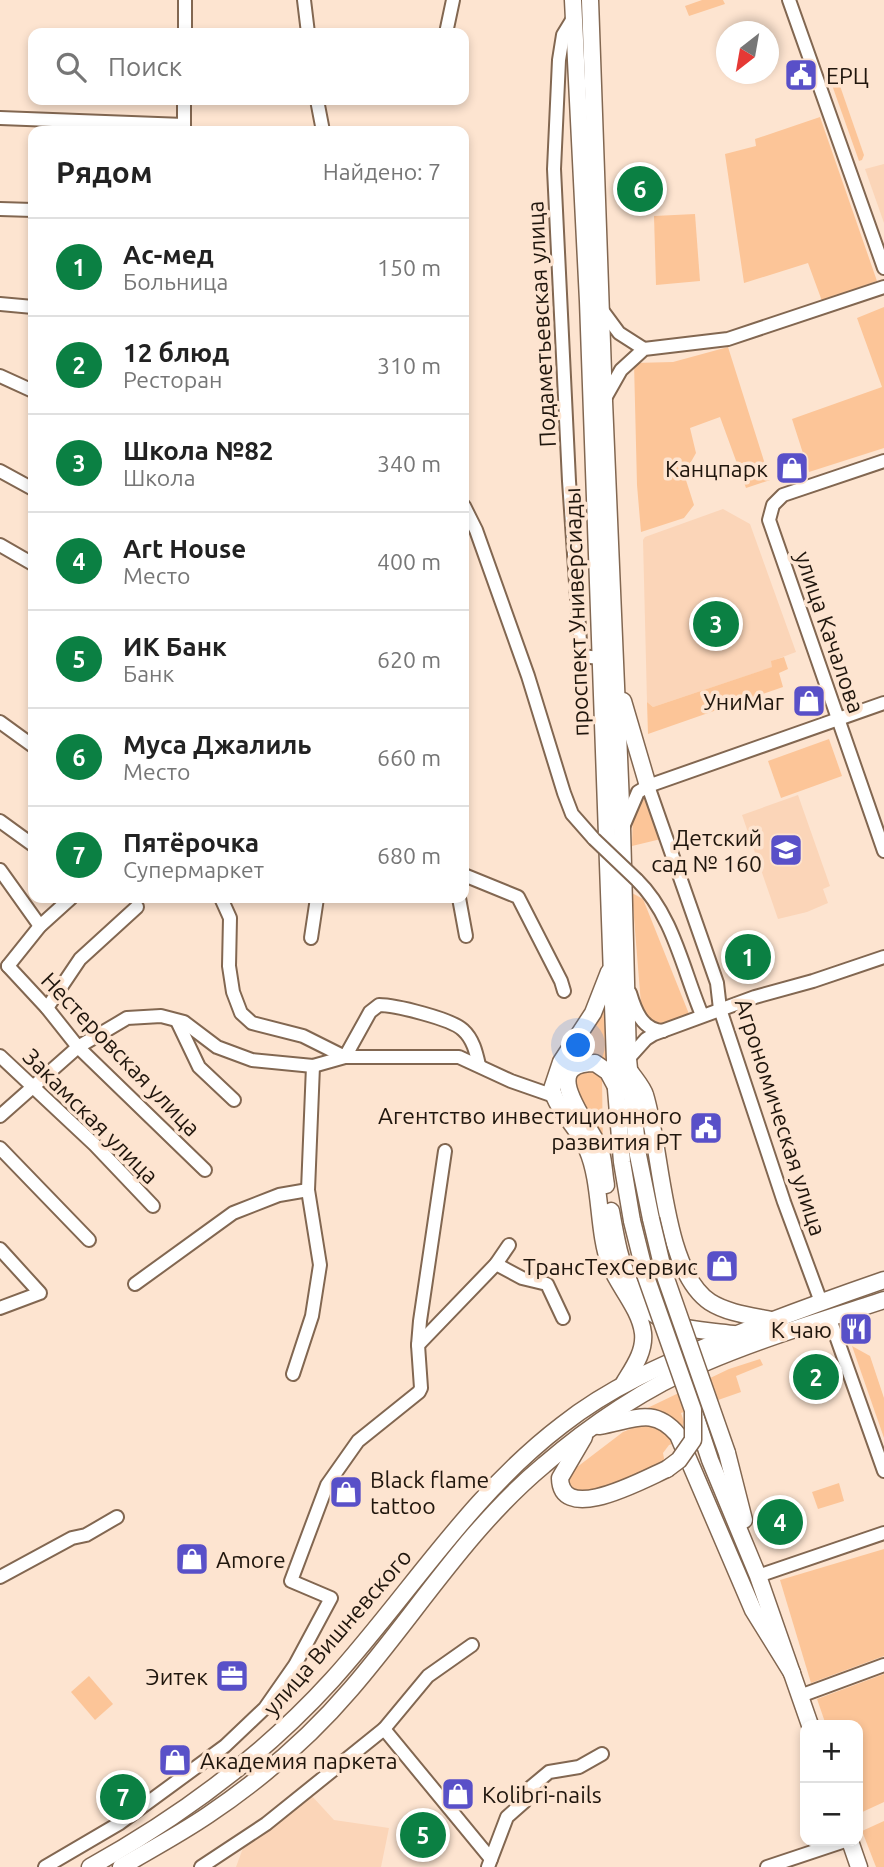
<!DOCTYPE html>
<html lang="ru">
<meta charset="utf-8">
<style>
:root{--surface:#fff;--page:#f2f2f2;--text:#222;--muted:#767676;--line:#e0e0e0;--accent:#0b8043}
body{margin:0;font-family:Ubuntu,sans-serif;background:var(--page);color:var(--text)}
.controls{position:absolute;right:21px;bottom:21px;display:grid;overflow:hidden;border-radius:14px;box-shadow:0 4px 10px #0003}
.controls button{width:63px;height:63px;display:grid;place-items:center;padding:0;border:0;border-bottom:2px solid var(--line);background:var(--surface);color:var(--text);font:35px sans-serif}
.compass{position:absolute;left:716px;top:21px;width:63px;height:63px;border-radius:50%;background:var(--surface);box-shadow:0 4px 10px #0003;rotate:211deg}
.you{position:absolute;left:579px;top:1046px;width:24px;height:24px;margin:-18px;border:5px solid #fff;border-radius:50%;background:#1a73e8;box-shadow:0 0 0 10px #1a73e833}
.badge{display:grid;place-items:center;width:46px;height:46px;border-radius:50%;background:var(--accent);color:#fff;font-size:23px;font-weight:700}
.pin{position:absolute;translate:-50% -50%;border:4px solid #fff;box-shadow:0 2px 7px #0006}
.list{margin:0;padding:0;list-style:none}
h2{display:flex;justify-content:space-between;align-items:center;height:91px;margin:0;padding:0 28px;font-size:30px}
h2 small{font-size:23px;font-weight:400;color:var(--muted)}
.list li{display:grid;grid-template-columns:46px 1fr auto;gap:21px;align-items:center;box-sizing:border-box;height:98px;padding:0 28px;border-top:2px solid var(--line)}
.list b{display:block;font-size:26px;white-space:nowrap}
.list p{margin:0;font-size:23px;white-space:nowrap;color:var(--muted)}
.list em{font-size:23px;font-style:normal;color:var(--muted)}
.icon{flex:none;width:38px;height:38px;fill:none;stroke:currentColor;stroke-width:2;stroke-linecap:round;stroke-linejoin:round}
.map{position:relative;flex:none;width:884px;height:1867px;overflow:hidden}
.search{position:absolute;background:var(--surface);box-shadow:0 4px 10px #0003;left:28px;top:28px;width:441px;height:77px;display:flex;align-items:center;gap:18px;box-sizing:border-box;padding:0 24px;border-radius:14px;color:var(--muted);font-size:26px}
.panel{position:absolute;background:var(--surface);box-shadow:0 4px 10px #0003;left:28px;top:126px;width:441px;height:777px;border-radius:14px}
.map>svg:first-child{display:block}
.built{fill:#fbd5b8}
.green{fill:#fcc598}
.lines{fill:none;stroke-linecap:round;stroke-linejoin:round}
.minor-casing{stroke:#826751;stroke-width:16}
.major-casing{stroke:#826751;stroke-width:19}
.minor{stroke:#fff;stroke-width:12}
.major{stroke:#fff;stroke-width:16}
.minor-bridge-casing{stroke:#826751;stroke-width:16;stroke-linecap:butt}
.major-bridge-casing{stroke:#826751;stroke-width:19;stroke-linecap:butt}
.minor-bridge{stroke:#fff;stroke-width:12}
.major-bridge{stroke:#fff;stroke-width:16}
.labels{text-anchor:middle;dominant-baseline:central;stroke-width:7;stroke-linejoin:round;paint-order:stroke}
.poi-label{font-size:23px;fill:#20160d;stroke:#fde4d0;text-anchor:end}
.street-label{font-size:23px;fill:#20160d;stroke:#fde4d0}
</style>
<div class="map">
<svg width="884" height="1867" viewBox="0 0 884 1867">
<rect width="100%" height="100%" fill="#fde4d0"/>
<g class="built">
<path d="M884,164v59l-19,-54z"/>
<path d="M723,509l27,15 46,128 -24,9 1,6 -120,40 -6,-5 -4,-162 2,-3z"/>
<path d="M798,795l32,91 -7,3 5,14 -21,9 -29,7 -36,-104z"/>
<path d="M311,1795l23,25 55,8 -8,39h-145l7,-19z"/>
</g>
<g class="green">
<path d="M702,0h21l2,4 -36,12 -4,-10z"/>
<path d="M839,83l25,72 -2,5 -3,1 -27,-76z"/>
<path d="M820,117l57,164 -55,20 -14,-38 -64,20 -19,-129 31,-8 -1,-7z"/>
<path d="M695,214l5,67 -44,4 -2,-69z"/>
<path d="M884,307v141l-75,24 -17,-53 90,-32 -25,-69z"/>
<path d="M728,347l42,133 -24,8 -26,-71 -30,11 6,25 -12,21 10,31 -10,13 -43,14 -4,-47 -3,-122 39,-1z"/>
<path d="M784,657l4,12 -9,4 4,14 -135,47 -1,-32 6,5 119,-40 -1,-6z"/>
<path d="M829,739l13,37 -61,22 -13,-37z"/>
<path d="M645,792l16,47 -29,7 1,-39z"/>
<path d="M632,893l11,6 46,115 -34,12 -13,-9z"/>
<path d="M608,991l2,77 -18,-12 -11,1 -15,9z"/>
<path d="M579,1070l20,1 3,7 1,73c-10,-20 -42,-61 -24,-81z"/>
<path d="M852,1346l18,10 14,42v40z"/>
<path d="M760,1359l3,6 -27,11 5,16 -60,21 3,9 -4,13 -41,-23 90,-43z"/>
<path d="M652,1420l23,23 -6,2 -6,8 2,11 -45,21 -46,12 -10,-20 59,-45z"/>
<path d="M839,1483l5,18 -26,8 -6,-17z"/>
<path d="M884,1549v107l-73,27 -31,-103z"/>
<path d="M884,1674v128l-26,12v-89h-32l-9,-26z"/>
<path d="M89,1676l24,28 -18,16 -24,-28z"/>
<path d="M884,1821v46h-8l-14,-36z"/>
</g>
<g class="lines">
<defs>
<g id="minor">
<path d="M304,0l4,33"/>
<path d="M789,0l95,268"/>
<path d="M574,17l-11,18 -4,25 -5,109 15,312 12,175 19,2"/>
<path d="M185,33v-33"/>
<path d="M446,33l7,-33"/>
<path d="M317,100l6,31"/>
<path d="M0,118l184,7"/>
<path d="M184,131v-31"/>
<path d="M0,209l33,1"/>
<path d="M0,304l33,3"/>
<path d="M602,310l17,23 25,16"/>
<path d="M0,376l33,15"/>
<path d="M604,400l17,-30 23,-21 84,-10 156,-52"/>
<path d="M884,461l-101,34 -10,10 -4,15 115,331"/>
<path d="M0,471l33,18"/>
<path d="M464,506l12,24 52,146 36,117 8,21 22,25"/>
<path d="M0,545l33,19"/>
<path d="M0,722l33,24"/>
<path d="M648,786l69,197 3,26 64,193 37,100"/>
<path d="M0,821l33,24"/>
<path d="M623,827l15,-35 10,-6 236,-83"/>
<path d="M0,870l40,56"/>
<path d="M464,875l54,22 43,84 3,10"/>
<path d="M637,880c36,35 46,90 65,135"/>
<path d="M221,898l9,20 -1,48 4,26 8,21 11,10 51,13 42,21 25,-45 9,-7c16,0 73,14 84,25 10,9 13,22 16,35"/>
<path d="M459,898l7,38"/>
<path d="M311,938l6,-40"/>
<path d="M8,966l39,42 31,39 127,123"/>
<path d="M8,966l32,-40 31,-28"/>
<path d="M630,993c5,17 12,37 33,38"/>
<path d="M47,1008l33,-49 57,-52"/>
<path d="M177,1021l22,46 35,33"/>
<path d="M0,1056l95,89 58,61"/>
<path d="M628,1059l18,-20 8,-5 101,-37 58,-16 71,-24"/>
<path d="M0,1116l78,-69 49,-29 34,-2 23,6 33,25 35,13 61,6 32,-9h114l52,24 43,15"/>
<path d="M0,1148l89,92"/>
<path d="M0,1249l40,44 -40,15"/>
<path d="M496,1264l26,14 25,6 16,34"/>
<path d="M135,1284l98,-71 46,-18 29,-5"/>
<path d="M830,1319l54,152"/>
<path d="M418,1345l78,-81 13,-19"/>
<path d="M293,1374l19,-58 8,-51 -12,-75 5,-124"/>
<path d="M758,1576l126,-43"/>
<path d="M0,1577l72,-39 14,-3 31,-18"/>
<path d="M800,1696l84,-31"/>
<path d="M384,1729l107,130"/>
<path d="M45,1867l75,-44 105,-77 40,-38 30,-43 36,-67 -40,-17 36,-96 31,-44 61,-49 2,-4 -3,-43 2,-24 25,-170"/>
<path d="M201,1867l65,-43 118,-95 44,-53 44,-31"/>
<path d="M488,1867l19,-50 17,-15 7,-15 18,-15 30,-5 23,-13"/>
<path d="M767,1867l78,-26"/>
</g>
<g id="major">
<path d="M573,0l15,301 28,788 6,73 10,59"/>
<path d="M590,0l14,401 18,427 6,231 10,96 13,64"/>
<path d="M623,701l25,85"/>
<path d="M609,972l-16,41 -32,49 -9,27c5,22 27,39 35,60 15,34 10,82 23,116 9,22 30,44 33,68 2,19 -10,35 -19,50"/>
<path d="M631,1073c5,7 12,15 14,22 17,54 17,175 65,207 17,11 42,14 61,18"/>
<path d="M606,1185c-2,-10 -2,-22 -5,-33 -7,-23 -68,-89 -6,-89l13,9 7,13"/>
<path d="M611,1211c8,43 15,97 63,114 18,6 40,6 59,9"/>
<path d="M694,1412l16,48 48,116 52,149"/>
<path d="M599,1426c33,-5 54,-21 79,9l75,175 39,63"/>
<path d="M584,1437l-24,41c1,48 86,0 107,-9"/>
<path d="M727,1453l17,67"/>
<path d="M850,1841l9,26"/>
<path d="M90,1867c90,-50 172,-110 242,-187 77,-85 138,-185 230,-255 48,-38 102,-61 158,-84 54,-22 109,-42 164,-61"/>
<path d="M121,1867c29,-17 59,-33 87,-52 52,-35 102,-78 143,-126 64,-74 117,-161 193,-224 46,-40 104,-79 160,-102 58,-25 120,-43 180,-63"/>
</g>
</defs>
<use href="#minor" class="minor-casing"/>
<use href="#major" class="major-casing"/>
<use href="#minor" class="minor"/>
<use href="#major" class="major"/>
<defs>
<path id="minor-bridge" d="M594,839l43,41"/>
<g id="major-bridge">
<path d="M651,1219l13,54 63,180"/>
<path d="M632,1221l14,56 47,133v30l-14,20 -12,9"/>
</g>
</defs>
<use href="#minor-bridge" class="minor-bridge-casing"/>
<use href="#major-bridge" class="major-bridge-casing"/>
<use href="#minor-bridge" class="minor-bridge"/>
<use href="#major-bridge" class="major-bridge"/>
</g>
<defs>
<symbol id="civic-square" viewBox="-11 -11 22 22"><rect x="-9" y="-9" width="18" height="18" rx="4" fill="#5950c8" stroke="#fde4d0"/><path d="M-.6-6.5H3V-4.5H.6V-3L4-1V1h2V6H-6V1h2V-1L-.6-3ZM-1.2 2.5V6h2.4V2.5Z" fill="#fff"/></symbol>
<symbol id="shop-square" viewBox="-11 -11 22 22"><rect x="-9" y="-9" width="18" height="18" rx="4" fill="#5950c8" stroke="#fde4d0"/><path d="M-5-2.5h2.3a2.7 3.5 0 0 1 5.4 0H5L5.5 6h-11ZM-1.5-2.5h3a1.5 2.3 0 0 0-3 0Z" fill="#fff"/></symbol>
<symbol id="school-square" viewBox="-11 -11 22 22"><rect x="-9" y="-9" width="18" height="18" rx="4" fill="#5950c8" stroke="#fde4d0"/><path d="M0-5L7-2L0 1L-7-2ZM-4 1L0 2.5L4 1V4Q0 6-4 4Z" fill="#fff"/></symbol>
<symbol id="restaurant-square" viewBox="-11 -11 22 22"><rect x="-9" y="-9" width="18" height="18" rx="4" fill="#5950c8" stroke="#fde4d0"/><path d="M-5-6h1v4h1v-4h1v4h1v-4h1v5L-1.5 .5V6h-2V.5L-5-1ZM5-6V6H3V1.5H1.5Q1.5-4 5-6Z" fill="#fff"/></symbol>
<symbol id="office-square" viewBox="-11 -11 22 22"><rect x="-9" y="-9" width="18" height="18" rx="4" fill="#5950c8" stroke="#fde4d0"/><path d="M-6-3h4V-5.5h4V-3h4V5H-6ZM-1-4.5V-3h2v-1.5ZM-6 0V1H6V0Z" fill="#fff"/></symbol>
</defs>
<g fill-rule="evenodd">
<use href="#civic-square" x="782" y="56" width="38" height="38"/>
<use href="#shop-square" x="773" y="449" width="38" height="38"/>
<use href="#shop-square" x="790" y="682" width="38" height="38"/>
<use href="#school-square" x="767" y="831" width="38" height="38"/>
<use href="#civic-square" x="687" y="1109" width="38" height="38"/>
<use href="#shop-square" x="703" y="1247" width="38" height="38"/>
<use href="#restaurant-square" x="837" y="1310" width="38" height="38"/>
<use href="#shop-square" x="327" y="1473" width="38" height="38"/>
<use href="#shop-square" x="173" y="1540" width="38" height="38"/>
<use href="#office-square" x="213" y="1657" width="38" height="38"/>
<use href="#shop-square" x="156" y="1741" width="38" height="38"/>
<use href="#shop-square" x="439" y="1775" width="38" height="38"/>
</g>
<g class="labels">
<g class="poi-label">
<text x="826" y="75" text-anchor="start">ЕРЦ</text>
<text x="768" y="468">Канцпарк</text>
<text x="784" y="701">УниМаг</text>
<text x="762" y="837">Детский<tspan x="762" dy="26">сад № 160</tspan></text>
<text x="682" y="1115">Агентство инвестиционного<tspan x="682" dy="26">развития РТ</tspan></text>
<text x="698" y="1266">ТрансТехСервис</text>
<text x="832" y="1329">К чаю</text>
<text x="370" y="1479" text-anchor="start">Black flame<tspan x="370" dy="26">tattoo</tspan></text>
<text x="216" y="1559" text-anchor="start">Amore</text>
<text x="208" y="1676">Эитек</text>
<text x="200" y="1760" text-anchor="start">Академия паркета</text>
<text x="482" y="1794" text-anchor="start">Kolibri-nails</text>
</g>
<g class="street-label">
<text transform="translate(541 324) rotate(-93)">Подаметьевская улица</text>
<text transform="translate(576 612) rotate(-92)">проспект Универсиады</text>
<text transform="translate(830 632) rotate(71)">улица Качалова</text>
<text transform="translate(121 1054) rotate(46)">Нестеровская улица</text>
<text transform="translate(91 1116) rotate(45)">Закамская улица</text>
<text transform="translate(781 1117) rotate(72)">Агрономическая улица</text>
<text transform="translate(337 1632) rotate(-49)">улица Вишневского</text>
</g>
</g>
</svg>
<div class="controls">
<button>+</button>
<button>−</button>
</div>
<svg class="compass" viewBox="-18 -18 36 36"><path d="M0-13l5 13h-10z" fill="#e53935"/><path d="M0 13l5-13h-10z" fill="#767676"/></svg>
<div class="you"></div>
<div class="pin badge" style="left:748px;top:957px">1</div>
<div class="pin badge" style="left:816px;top:1377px">2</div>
<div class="pin badge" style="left:716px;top:624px">3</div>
<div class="pin badge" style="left:780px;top:1522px">4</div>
<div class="pin badge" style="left:423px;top:1835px">5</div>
<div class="pin badge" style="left:640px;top:189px">6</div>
<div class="pin badge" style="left:123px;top:1797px">7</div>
<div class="search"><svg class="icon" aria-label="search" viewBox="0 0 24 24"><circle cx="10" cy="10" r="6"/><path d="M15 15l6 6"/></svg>Поиск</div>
<section class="panel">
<h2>Рядом<small>Найдено: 7</small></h2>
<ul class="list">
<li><span class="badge">1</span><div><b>Ас-мед</b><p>Больница</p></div><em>150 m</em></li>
<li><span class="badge">2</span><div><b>12 блюд</b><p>Ресторан</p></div><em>310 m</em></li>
<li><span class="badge">3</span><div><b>Школа №82</b><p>Школа</p></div><em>340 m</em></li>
<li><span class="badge">4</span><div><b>Art House</b><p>Место</p></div><em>400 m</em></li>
<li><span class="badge">5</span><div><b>ИК Банк</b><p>Банк</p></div><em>620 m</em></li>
<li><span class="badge">6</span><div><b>Муса Джалиль</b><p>Место</p></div><em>660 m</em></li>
<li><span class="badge">7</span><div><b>Пятёрочка</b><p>Супермаркет</p></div><em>680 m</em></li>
</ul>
</section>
</div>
